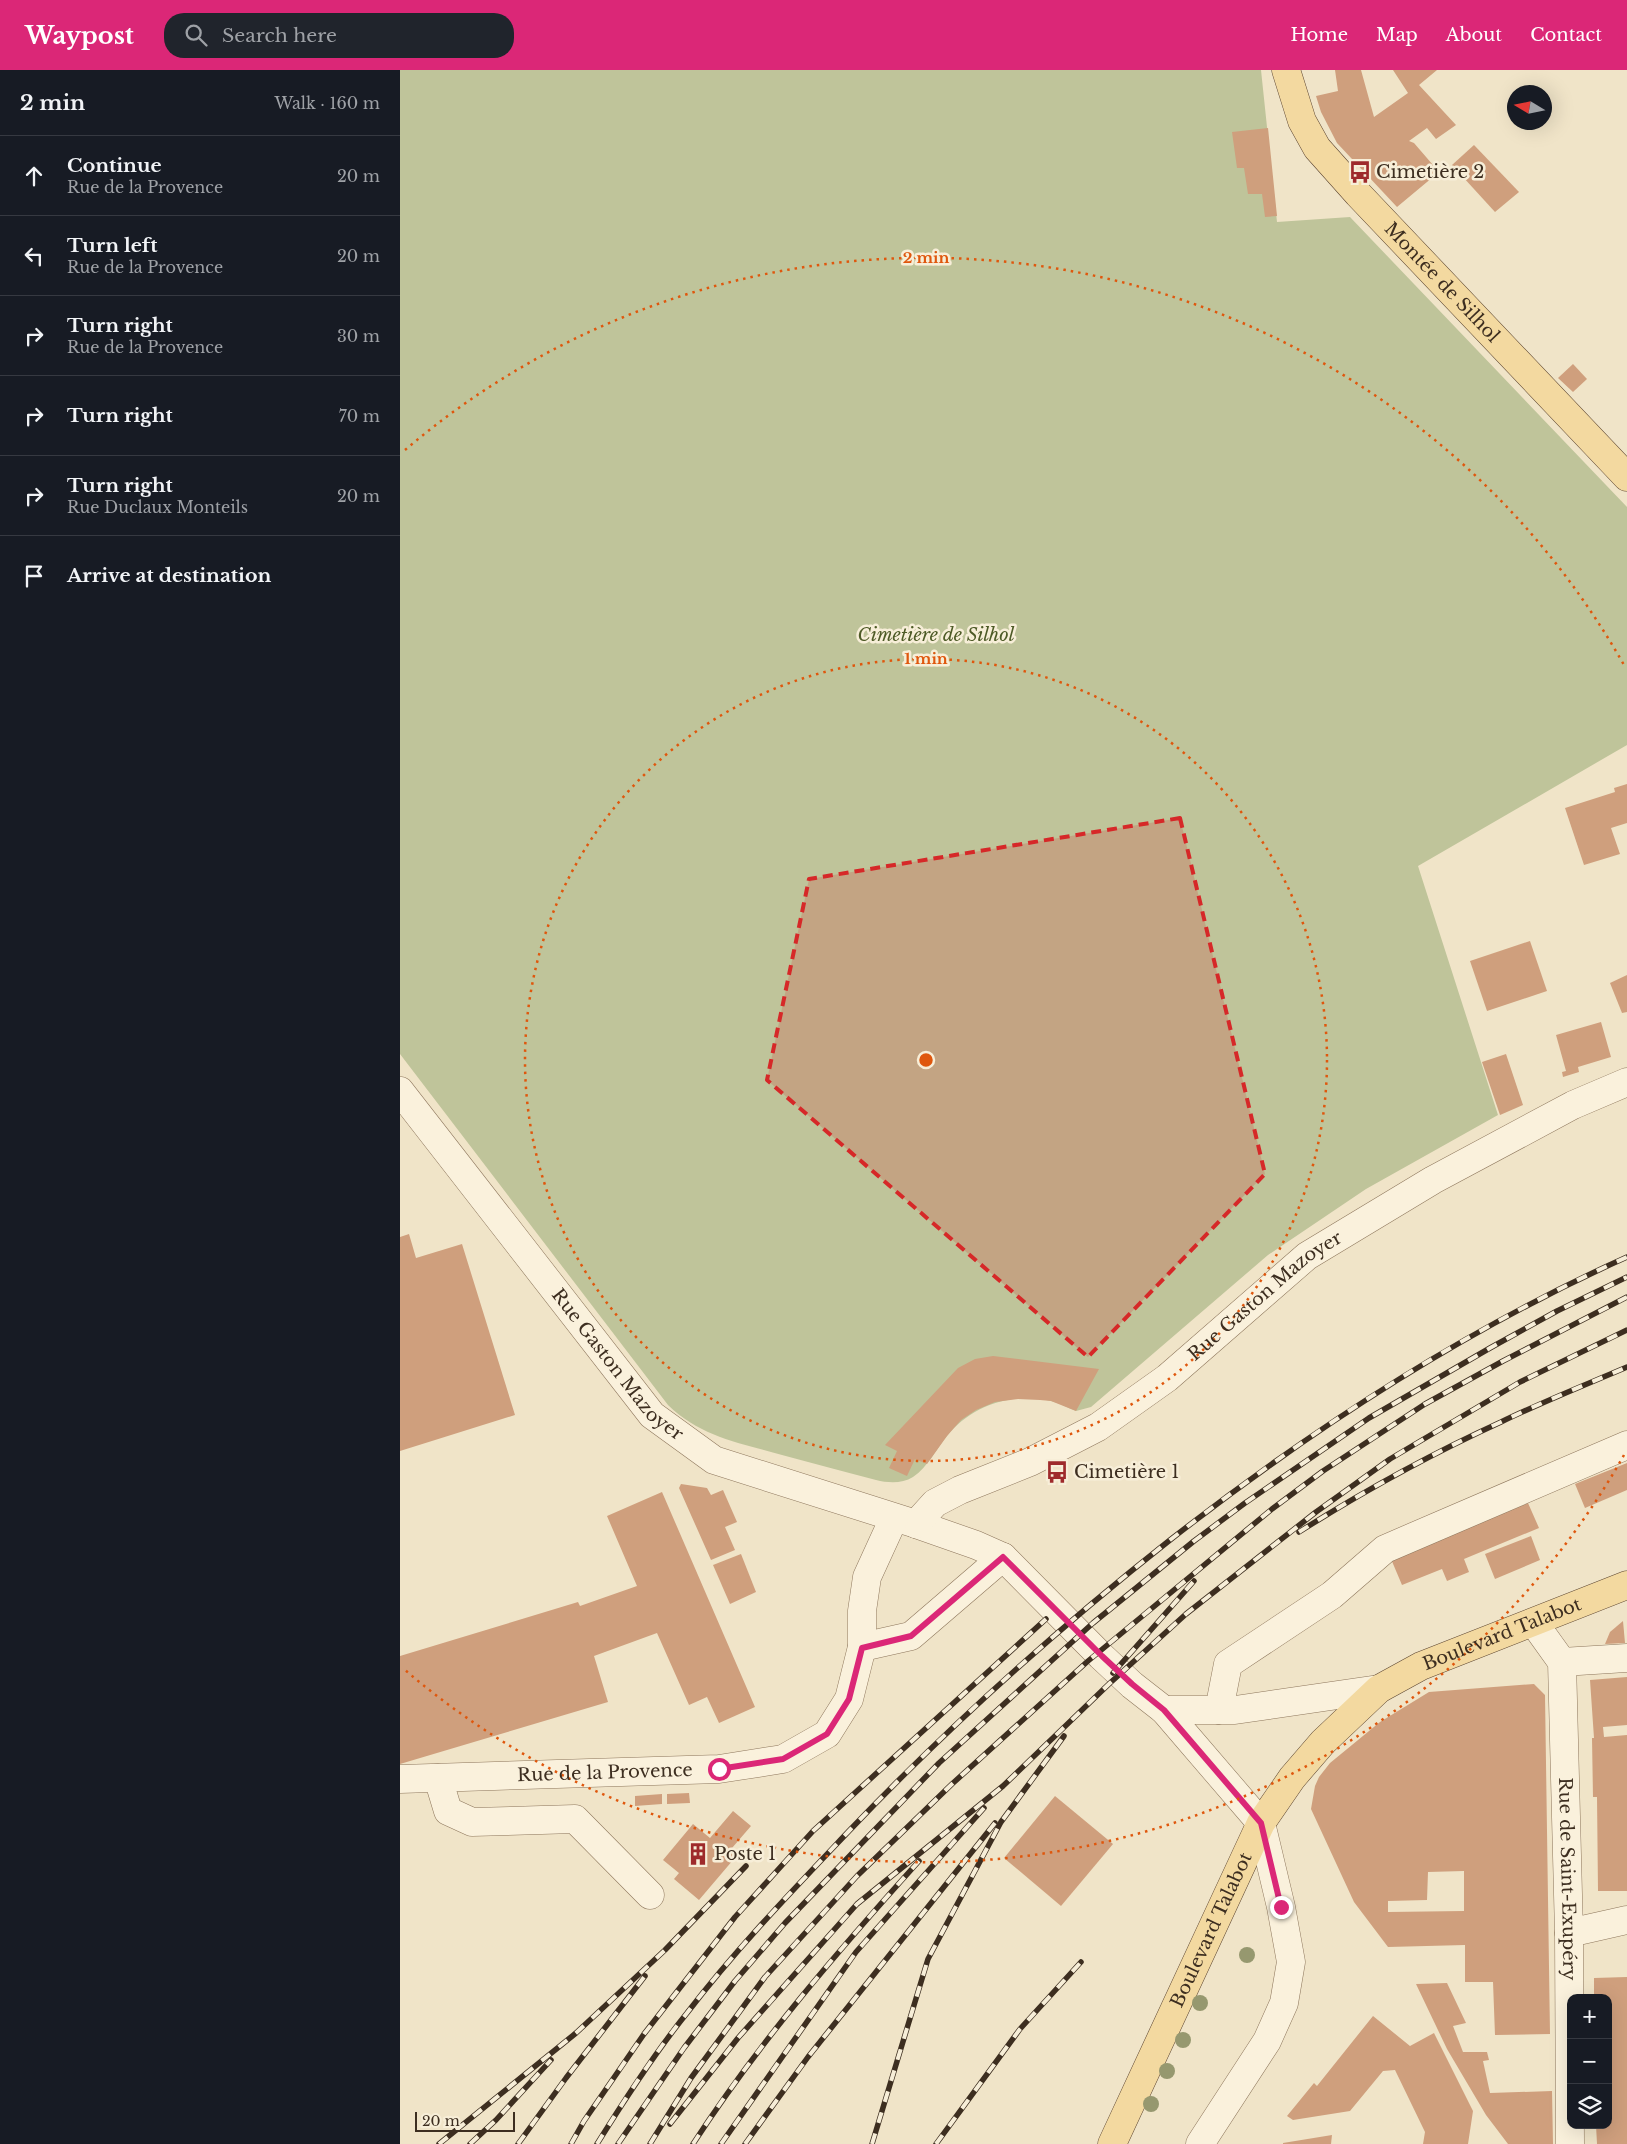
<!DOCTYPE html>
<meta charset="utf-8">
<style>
:root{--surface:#171b24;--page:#20242c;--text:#f1f3f6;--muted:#9ea1a6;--line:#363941;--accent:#db2777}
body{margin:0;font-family:"Libre Baskerville",serif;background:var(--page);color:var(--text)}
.controls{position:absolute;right:15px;bottom:15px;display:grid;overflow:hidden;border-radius:10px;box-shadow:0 5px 20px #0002}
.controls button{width:45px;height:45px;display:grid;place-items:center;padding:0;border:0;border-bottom:1px solid var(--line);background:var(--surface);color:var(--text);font:25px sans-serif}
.compass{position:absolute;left:1107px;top:15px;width:45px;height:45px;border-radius:50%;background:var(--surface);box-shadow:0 5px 20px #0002;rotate:280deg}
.scale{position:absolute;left:15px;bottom:12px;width:100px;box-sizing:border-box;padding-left:5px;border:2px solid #3d2e20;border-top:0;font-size:14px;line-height:18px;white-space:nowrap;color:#3d2e20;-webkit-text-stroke:4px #f7eed8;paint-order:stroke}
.stop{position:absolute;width:15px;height:15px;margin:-11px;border:4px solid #db2777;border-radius:50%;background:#fff}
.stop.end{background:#db2777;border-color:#fff;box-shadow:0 1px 5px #0008}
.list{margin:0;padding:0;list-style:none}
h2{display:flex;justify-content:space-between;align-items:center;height:65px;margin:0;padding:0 20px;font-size:21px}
h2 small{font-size:16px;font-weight:400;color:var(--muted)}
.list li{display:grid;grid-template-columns:32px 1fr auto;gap:15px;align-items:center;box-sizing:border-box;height:80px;padding:0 20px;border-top:1px solid var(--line)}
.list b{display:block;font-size:19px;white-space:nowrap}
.list p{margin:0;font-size:16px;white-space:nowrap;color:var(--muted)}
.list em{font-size:16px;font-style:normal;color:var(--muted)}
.icon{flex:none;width:28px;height:28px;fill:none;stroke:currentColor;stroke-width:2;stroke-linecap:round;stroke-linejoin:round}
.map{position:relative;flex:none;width:1227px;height:2074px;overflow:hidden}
header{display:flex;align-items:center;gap:30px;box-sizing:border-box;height:70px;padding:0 25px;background:var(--accent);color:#fff}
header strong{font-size:24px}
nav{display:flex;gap:28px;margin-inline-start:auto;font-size:18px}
.search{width:350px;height:45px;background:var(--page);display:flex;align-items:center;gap:12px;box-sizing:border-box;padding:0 18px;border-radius:20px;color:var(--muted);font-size:19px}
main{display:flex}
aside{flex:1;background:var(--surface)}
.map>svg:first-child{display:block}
.cemetery{fill:#bfc49a}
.building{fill:#cf9f7d;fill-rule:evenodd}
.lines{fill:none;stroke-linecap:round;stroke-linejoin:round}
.minor-casing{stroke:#8d765c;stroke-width:29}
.major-casing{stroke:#5b4430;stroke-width:29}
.minor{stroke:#faf1dc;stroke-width:28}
.major{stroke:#f3d9a0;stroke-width:28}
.rail-casing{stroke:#3d2e20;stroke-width:5.5}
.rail{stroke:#f7eed8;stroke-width:4;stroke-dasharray:11;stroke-linecap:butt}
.tree{fill:#96986f}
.route{stroke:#db2777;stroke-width:6}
.marked{fill:#d62828;fill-opacity:0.2;stroke:#d62828;stroke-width:4;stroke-dasharray:10 6;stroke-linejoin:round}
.ring{fill:none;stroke:#df570d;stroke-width:2.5;stroke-dasharray:2.5 5}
.labels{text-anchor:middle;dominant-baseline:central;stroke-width:5;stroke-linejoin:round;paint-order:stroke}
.poi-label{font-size:18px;fill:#3d2e20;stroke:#f7eed8;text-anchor:start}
.street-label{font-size:18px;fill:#3d2e20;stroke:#f7eed8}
.park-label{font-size:18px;font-style:italic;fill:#4d5a26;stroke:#f7eed8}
.centre{fill:#df570d;stroke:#f7eed8;stroke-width:2.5}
.ring-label{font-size:15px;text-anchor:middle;font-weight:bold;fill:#df570d;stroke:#f7eed8;stroke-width:5;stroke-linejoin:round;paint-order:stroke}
</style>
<header>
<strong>Waypost</strong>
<div class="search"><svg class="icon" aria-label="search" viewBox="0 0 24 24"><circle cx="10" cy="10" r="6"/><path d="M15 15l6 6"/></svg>Search here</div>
<nav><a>Home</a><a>Map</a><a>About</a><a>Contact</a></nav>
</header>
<main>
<aside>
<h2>2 min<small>Walk · 160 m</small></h2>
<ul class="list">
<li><svg class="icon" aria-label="ahead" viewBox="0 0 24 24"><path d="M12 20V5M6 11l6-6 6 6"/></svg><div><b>Continue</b><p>Rue de la Provence</p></div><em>20 m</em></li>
<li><svg class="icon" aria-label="left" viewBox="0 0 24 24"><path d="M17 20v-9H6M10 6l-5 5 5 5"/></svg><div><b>Turn left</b><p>Rue de la Provence</p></div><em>20 m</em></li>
<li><svg class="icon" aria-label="right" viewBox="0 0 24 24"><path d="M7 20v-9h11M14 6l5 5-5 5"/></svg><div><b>Turn right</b><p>Rue de la Provence</p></div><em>30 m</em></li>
<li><svg class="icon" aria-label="right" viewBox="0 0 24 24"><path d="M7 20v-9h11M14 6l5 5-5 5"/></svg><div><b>Turn right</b></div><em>70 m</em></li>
<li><svg class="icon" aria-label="right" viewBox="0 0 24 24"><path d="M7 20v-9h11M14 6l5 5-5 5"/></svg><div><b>Turn right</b><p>Rue Duclaux Monteils</p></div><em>20 m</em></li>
<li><svg class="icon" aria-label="arrive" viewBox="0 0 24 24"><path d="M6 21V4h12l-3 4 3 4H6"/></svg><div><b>Arrive at destination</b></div></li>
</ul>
</aside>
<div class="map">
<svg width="1227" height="2074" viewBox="0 0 1227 2074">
<rect width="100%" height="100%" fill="#f0e4c8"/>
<path class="cemetery" d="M0,0h861l16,152 73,-5 277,290v238l-209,121 80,249 -132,74 -98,66 -177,152 -15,4c-8,-3 -16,-8 -25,-10 -38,-9 -79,4 -104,35 -11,13 -19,31 -34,41 -11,7 -25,6 -37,3 -32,-8 -63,-17 -94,-25 -42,-12 -81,-18 -114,-50l-268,-351z"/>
<g class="building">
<path d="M935,0h26l13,47 34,-24 -15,-23h44l-18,15 37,40 -20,14 -9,-11 -18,13 5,2 25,29 -42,35 -60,-64 -16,-31 -5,-16 22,-5z"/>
<path d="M868,58l9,88 -12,1 -3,-23h-14l-4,-26h-7l-5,-36z"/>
<path d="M1074,75l45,47 -24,20 -43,-47z"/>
<path d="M1173,294l14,15 -14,13 -15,-14z"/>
<path d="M1227,714v39l-16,5 9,26 -36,11 -19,-57 50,-16 -1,-4z"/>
<path d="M1130,871l17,50 -60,20 -17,-50z"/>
<path d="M1227,905v37l-5,1 -12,-30z"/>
<path d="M1201,952l10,35 -33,10 1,5 -16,5 -1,-5 4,-1 -10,-36z"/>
<path d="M1106,984l17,51 -23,10 -18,-53z"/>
<path d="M9,1164l7,24 46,-14 53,171 -115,36v-214z"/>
<path d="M593,1286l106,13 -23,42 -25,-10 -11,-1 -22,-1 -23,3 -19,8 -15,10 -14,16 -20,28 -12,-5 -8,17 -18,-8 8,-17 -12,-6 73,-77 17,-9z"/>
<path d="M1227,1393v27l-42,18 -10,-24z"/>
<path d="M281,1414l26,4 4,7 12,-5 14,32 -12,5 10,23 -24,10 -32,-72z"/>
<path d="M262,1422l93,215 -36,16 -12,-26 -18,8 -32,-72 -63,23 14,46 -208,62v-108l178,-54 2,4 57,-20 -30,-70z"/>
<path d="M1128,1433l11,25 -75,31 5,13 -22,9 -5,-12 -40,16 -11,-26z"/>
<path d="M1131,1466l9,24 -45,19 -10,-25z"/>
<path d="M341,1484l15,38 -26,12 -17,-39z"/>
<path d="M1223,1551l2,22 -20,1 5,-12z"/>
<path d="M1227,1607v48l-24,2 1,10 23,-2v156h-29l-1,-94h-4l-1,-59h2l-4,-58z"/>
<path d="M1134,1614l11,11 5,339 -55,1 -2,-53h-28v-37l-77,2 -34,-45 -43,-93 4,-23 4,-9 11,-14 50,-41 49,-30zM1064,1801v40l-76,1v-11l39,-1 1,-28z"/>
<path d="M289,1723l1,10 -23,1v-10z"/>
<path d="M262,1724v10l-27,2v-10z"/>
<path d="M655,1726l58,48 -52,62 -57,-48z"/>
<path d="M333,1741l18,15 -19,22 7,5 -40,47 -25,-21 5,-6 -16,-13 30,-36 17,14z"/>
<path d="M1227,1907v167h-30l-1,-19h12v-127h-14v-20z"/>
<path d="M1047,1913l19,40 -13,3 10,26h24l2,8 -6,1 7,32 62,-2 1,53h-45l-22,-29 -39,-66 -31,-65z"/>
<path d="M973,1946l37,30 24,-13 39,78 -5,33h-45l2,-12 -30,-62 -12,1 -33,40 -57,9 -6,-4 27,-33 3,3z"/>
<path d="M932,2065l-1,9h-48v-1z"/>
</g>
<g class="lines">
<defs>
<g id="minor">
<path id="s1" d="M0,1021l252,324 62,45 202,64 60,21 27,12 98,99 31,29 32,25 97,113 20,84 10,55 -7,41 -17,38 -67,103"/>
<path id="s2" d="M516,1454l19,-21 25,-13 70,-28 68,-35 69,-49 140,-122 126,-76 140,-75 54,-23"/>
<path id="s3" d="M1134,1553l28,39 7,271 1,211"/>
<path d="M462,1577l49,-11 92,-79"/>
<path d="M1162,1592l65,-4"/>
<path d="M764,1640h71l144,-21"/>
<path d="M819,1640l9,-46 104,-69 53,-46 242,-104"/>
<path d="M38,1708l10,33 24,11 103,-3 75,76"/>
<path id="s4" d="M0,1709l319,-10 64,-10 44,-25 22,-35 13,-52v-36l5,-34 27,-59"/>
<path d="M1169,1863l58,-13"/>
</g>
<g id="major">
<path id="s5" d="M886,0l16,51 15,27 41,46 269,283"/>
<path id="s6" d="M712,2074l149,-321 31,-45 31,-36 56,-53 42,-23 206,-81"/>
</g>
</defs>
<use href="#minor" class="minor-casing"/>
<use href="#major" class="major-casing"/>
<use href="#minor" class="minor"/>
<use href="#major" class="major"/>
<defs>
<g id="rail">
<path d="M899,1462c65,-41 132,-78 202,-110 41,-20 84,-37 126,-55"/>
<path d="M713,1603l81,-92"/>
<path d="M270,2054l68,-86 119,-134 146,-118 107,-103 76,-69 130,-102 74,-53 130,-77 107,-52"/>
<path d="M39,2074l137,-111 89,-83 81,-84"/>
<path d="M70,2074l26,-24 55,-60"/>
<path d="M118,2074l48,-66 79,-102"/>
<path d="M171,2074l13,-23 60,-87 91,-117 40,-44 38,-42 233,-212"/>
<path d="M197,2074c28,-45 57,-90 90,-131 49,-64 105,-122 161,-181 100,-105 208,-202 322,-292 142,-111 292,-209 457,-283"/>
<path d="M218,2074l66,-96 51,-67 50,-58 154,-160 154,-140 101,-82 51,-38 124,-85 121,-70 67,-37 70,-34"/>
<path d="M250,2074l41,-66 74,-101 92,-101 95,-92 136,-123 184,-152 51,-38 102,-67 78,-43 124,-64"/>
<path d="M293,2074c66,-102 145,-193 226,-283"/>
<path d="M321,2074l135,-192 128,-144"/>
<path d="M345,2074l63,-87 187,-234"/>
<path d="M472,2074l56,-185 73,-137 63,-86"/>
<path d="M536,2074l84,-115 61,-67"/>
</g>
</defs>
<use href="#rail" class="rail-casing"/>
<use href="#rail" class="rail"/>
</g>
<g class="tree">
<circle cx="847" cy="1885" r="8"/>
<circle cx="800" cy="1933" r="8"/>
<circle cx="783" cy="1970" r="8"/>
<circle cx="767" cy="2001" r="8"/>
<circle cx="751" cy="2034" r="8"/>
</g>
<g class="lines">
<path class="route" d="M319,1699l64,-10 44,-25 22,-35 13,-51 49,-12 92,-79 99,99 30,28 32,26 97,113 20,84"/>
</g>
<path class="marked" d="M780,748l85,356 -177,183 -321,-277 42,-201z"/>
<g class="ring">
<circle cx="526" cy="990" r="401"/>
<path d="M1224 1385A802 802 0 0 1 5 1600M5 380A802 802 0 0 1 1224 595"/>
</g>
<defs>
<symbol id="bus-bare" viewBox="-9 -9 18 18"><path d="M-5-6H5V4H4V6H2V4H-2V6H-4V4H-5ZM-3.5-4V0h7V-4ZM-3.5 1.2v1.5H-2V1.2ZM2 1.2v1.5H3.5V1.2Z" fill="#9e2a2b" stroke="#f7eed8" stroke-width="2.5" paint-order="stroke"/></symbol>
<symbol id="building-bare" viewBox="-9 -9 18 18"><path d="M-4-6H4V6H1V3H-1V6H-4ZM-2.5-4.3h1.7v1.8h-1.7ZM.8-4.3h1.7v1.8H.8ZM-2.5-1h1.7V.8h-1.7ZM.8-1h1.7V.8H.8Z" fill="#9e2a2b" stroke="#f7eed8" stroke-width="2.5" paint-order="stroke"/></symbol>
</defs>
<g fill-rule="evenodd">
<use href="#bus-bare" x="944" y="86" width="32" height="32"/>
<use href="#bus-bare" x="641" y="1386" width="32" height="32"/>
<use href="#building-bare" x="282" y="1768" width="32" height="32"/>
</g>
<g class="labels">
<g class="poi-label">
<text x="976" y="102">Cimetière 2</text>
<text x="674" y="1402">Cimetière 1</text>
<text x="314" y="1784">Poste 1</text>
</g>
<g class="street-label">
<text stroke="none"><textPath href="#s5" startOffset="268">Montée de Silhol</textPath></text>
<text stroke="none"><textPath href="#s2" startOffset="421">Rue Gaston Mazoyer</textPath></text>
<text stroke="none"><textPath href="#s1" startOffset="350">Rue Gaston Mazoyer</textPath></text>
<text stroke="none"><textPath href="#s6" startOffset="668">Boulevard Talabot</textPath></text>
<text stroke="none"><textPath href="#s4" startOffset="205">Rue de la Provence</textPath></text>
<text stroke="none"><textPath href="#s3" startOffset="265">Rue de Saint-Exupéry</textPath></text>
<text stroke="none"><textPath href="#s6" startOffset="236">Boulevard Talabot</textPath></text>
</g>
<g class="park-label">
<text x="536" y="565">Cimetière de Silhol</text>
</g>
</g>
<circle cx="526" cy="990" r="8" class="centre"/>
<g class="ring-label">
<text x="526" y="193">2 min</text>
<text x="526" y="594">1 min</text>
</g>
</svg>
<div class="controls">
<button>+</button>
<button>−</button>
<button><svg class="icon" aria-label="layers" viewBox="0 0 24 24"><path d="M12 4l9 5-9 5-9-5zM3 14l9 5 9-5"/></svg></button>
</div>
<svg class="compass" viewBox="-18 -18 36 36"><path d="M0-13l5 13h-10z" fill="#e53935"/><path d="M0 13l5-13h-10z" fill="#9ea1a6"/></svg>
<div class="scale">20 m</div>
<div class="stop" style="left:319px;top:1699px"></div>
<div class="stop end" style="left:881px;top:1837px"></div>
</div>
</main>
